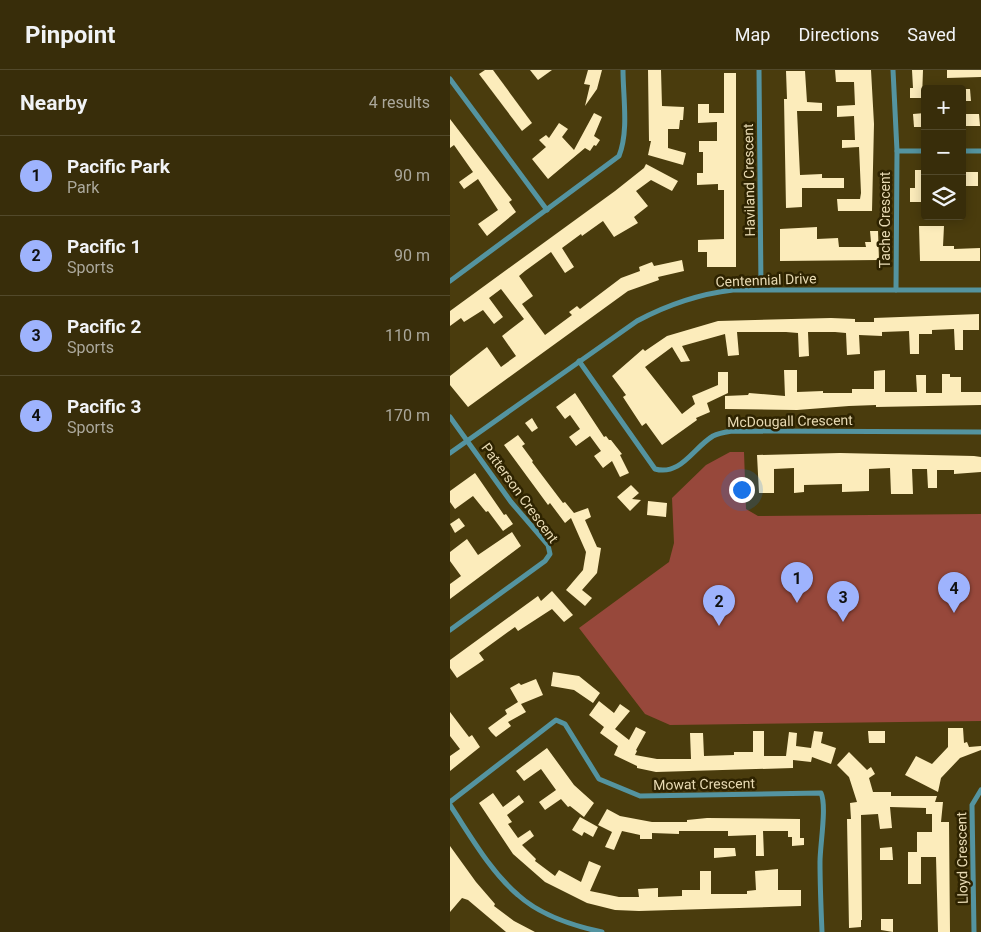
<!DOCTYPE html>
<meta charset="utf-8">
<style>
:root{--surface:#382d0a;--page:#433918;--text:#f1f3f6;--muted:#aba89c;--line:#52492b;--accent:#9eb3fd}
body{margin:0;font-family:Roboto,sans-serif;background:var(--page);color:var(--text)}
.controls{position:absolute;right:15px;top:15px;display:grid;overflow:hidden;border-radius:5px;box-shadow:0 2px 12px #0003}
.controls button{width:45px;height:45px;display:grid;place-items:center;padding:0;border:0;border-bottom:1px solid var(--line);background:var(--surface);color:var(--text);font:25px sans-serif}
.you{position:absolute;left:291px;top:419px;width:18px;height:18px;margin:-12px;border:4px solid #fff;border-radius:50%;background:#1a73e8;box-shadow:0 0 0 8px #1a73e833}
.badge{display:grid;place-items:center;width:32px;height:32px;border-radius:50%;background:var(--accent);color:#111;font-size:16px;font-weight:700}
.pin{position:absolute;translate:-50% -41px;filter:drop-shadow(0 1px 2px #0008)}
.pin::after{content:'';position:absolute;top:26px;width:18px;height:15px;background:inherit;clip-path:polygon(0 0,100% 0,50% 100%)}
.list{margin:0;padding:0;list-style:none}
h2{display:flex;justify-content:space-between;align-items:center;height:65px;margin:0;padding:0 20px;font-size:21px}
h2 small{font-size:16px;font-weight:400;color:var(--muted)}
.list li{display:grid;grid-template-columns:32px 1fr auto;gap:15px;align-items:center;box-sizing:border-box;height:80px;padding:0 20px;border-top:1px solid var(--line)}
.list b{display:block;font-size:19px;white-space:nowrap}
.list p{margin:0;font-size:16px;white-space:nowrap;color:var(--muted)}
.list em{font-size:16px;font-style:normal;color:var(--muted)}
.icon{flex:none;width:28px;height:28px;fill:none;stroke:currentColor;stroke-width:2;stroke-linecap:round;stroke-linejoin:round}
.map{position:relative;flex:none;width:531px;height:862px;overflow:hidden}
header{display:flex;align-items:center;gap:30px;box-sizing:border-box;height:70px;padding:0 25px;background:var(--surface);border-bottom:1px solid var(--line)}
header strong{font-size:24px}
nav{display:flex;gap:28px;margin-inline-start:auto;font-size:18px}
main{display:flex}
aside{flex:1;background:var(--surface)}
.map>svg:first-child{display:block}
.green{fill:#97483b}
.building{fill:#fcecbb}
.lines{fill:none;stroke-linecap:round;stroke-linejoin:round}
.minor{stroke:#5494a0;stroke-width:5}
.labels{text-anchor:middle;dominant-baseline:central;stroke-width:5;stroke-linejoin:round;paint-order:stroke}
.street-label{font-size:14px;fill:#e8dab3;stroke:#2e2300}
</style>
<header>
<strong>Pinpoint</strong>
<nav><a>Map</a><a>Directions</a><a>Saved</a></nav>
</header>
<main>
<aside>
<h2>Nearby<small>4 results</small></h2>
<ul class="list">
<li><span class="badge">1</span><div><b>Pacific Park</b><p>Park</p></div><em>90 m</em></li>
<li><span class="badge">2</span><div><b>Pacific 1</b><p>Sports</p></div><em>90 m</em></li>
<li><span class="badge">3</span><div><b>Pacific 2</b><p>Sports</p></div><em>110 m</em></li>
<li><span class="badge">4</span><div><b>Pacific 3</b><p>Sports</p></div><em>170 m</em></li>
</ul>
</aside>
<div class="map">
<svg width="531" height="862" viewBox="0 0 531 862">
<rect width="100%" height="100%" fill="#4a3c0d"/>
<path class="green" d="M280,382h14l2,57 12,7 223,-2v207l-311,4 -25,-11 -66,-86 90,-66 5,-19 -2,-45 34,-33z"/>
<g class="building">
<path d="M35,0h8l39,53 -10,8 -43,-57z"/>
<path d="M80,0h22l-14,10z"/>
<path d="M138,0h14l-5,19 -12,17 5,-21 -6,-1z"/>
<path d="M198,0h13l1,36 22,1 -1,13h-3l-1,9h-11v19l18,5 -3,12 -35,-10 3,-14h-2z"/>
<path d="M385,0h36l3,54 -2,87h-34l-1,-12h23l1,-6 -2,-46 -17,1v-8h13l-1,-24 -17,1v-11l18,-1 -1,-23h-18z"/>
<path d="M462,0h11l-1,28h-12v-10h3z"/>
<path d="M497,0h34v7l-34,1z"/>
<path d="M336,1h19l2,31 15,1v8h-25l3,64 22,-1v4h22v10h-42v19l-16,1 -2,-109h3z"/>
<path d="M274,3h12v194h-29v-15h-9v-12l26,-1v-49h-6v-6l-21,1v-12h6v-21h-4v-11h18v-19l-19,1v-19h11v9h15z"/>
<path d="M512,19h8l1,12h-9z"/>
<path d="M144,43l8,4 -8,19 6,4 -4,6 -2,-1 -4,6 -5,-3 -37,31 -16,-20 14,-12 -7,-7 7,-5 3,3 10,-15 9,6 -6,8 12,13z"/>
<path d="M475,43v14h-11l-1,-13z"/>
<path d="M514,44h15l1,12h-16z"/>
<path d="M0,49l62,81 -3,2 7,10 -29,24 -9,-12 20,-14 -20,-31 -14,10 -5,-7 14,-10 -19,-27 -4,3z"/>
<path d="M196,94l32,17 -6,10 -21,-11 -15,11 12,15 -14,11 4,6 -24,14 -11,-16 -21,15 -1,-2 -19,14 12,19 -9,6 -14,-21 -26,19 -6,5 14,20 -11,8 23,31 27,-20 -3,-3 8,-6 3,3 41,-31 19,-7 -1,-4 13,-5 2,4 28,-6 2,11 -26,6 1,3 -31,11 -160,116 -18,-22v-9l37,-29 14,20 15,-11 -14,-20 22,-17 -23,-30 -12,9 14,19 -9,7 -11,-14 -19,12 -3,-4 -11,8v-15l165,-120 29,-23z"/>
<path d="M465,100h10v32h-15v-14h5z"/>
<rect x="512" y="102" width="16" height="14"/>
<path d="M469,156h25l-1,20h11v3l26,-1v13h-60z"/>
<path d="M367,157v12l21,-1 1,9h27l-1,-5h6l-1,-11h8l1,29 -99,1v-32z"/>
<path d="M529,244v16h-16v20h-8l-1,-21 -22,1v4h-13v20h-9l-1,-23 -27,1v4l-23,-1 1,19 -13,1 -1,-22 -11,-1h-27l1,24 -10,1 -1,-24 -12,-1h-49l2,23 -11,1 -3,-22 -43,12 8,15 -9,1 -9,-15 -27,20 37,47 13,-10 -3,-8 26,-11v-13h10v21l-21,10 3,9 -14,6 1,2 -35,25 -16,-22 -4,3 -19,-29 3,-2 -14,-19 31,-27 2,2 22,-15 51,-15 113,-3 24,1v3h19v-4z"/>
<path d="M334,300h13v22l26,-1v2h29v-4h22v-18l11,-1v22h32l-1,-17h10v18h16v-19h8v3h11v15h20v13l-105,2v-2l-27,1 -52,4 -72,-1v-13l23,-1 1,-2 36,3z"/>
<path d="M125,323l29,44 2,-1 3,4h2l11,14 -2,1 9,18 -9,4 -8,-16 -9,7 -9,-12 7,-5 -11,-15 -14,10 -7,-9 11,-8 -10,-14 -5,4 -9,-12z"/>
<path d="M82,348l6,10 -6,4 -7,-9z"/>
<path d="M68,365l7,9 -3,2 11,15 -1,1 31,41 2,-1 9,11 14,-5 3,9 -6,3 12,27 4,1 -4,25 -15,17 10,8 -7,8 -19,-16 17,-20 3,-18 -15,-34 -6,5 -15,-20 -2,2 -44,-60z"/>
<path d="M390,383l134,3 7,1v15l-27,2v-4h-17v18h-9l-1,-19h-15l1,25h-22l-1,-26 -21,1v22l-27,1v-8l-38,1v7l-10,1v-25l-20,1v24h-15l-2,-38z"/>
<path d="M25,403l29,42 2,-1 7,10 -10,7 -15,-20 -2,1 -13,-16 -18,13 -5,-7v-11z"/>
<path d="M181,415l8,8 -7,6 9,1 -11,11 -13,-14z"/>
<path d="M198,431l19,2 -1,14 -19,-2z"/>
<path d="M9,448l6,8 -10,7 -5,-9z"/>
<path d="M62,462l9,14 -71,53v-15l11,-8 -11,-15v-9l17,-13 11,16z"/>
<path d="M102,521l21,24 -9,7 -12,-13 -34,22 -3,-4 -36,26 5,7 -27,18 -7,-10v-8l88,-64 3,5z"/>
<path d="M103,602l26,4 21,17 -7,10 -19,-13 -23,-4z"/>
<path d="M86,609l7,16 -22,9 5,8 -18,10 3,4 -15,11 -5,-5 -3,-4 19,-14 -2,-4 13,-8 -8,-14 9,-5 2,2z"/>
<path d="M149,631l15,12 6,-9 10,7 -15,18 14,11 7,-13 10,5 -10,18 1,1 -2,4 22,4h34l-1,-26h13l1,23 30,-1v-3h19v-21h11v25h22l3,-24 8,1 -1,13 15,2 3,-17 9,1 -2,11 15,5 -5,16 -19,-7 -1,5 -18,-2v8l-137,4 -19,-4v-2l-23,-11 4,-9 -18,-13 4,-6 -15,-12z"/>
<path d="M0,642l19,25 3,-2 8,12 -30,24v-15l10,-7 -10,-13z"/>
<path d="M498,658h15l1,15 3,-1 2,5 12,-1v4l-21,8 -19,20 -3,14 -33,-17 11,-19 16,8 16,-17z"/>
<path d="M418,661h17v12h-16z"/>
<path d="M97,678l27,37 20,18 -10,14 -14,-11 -2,1 -7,-8 -16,11 -6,-8 17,-12 -15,-21 -17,12 -8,-10z"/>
<path d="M399,682l18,18 4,-3 4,7 -6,4 4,14h18v4h46l-2,6h8l-2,20h8l1,110h-12l-2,-75h-15v27h-13v-32h9v-20h15v-18h-6v-6l-36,-1 2,21 -12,1 -2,-15 -17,1 1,105h-1v7l-12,1 -2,-109h4l-1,-16 7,-1 -8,-25 -12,-12z"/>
<path d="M43,723l10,14 16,-12 5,7 -17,13 5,7 -4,2 10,14 12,-8 4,6 -12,9 14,14 -1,2 20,15 4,-6 22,12 8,-21 12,5 -11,25 29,6h20l-1,-8 20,-1v9l24,-1v-6h18v-19h11v23h36v-3l9,-1 -1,-19 23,-2v21h23v16l-162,5 -24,-1 -28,-7 -42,-21 -32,-28 -34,-51z"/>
<path d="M157,739l13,7 32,6h35v-2l20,-2 93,1v19h4v7l-12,1v-9h-4v-6h-25l1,25h-8v-21l-28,1v-5h-49v3l-27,-1v6h-12v-4l-18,-4 -8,19 -9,-3 7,-15 -14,-7z"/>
<path d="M130,747l18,10 -5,10 -9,-5 -2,4 -10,-6z"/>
<path d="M0,776l26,36 19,22 -1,2 20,15 21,11h-29l-38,-32 -6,-2 -12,14z"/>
<path d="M442,777l1,13h-13v-12z"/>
<path d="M264,778h21l1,8 -22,2z"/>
<path d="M431,849h12v13l-12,-2z"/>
</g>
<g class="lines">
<g class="minor">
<path d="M309,0l2,219"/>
<path d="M443,0l4,81 -1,139"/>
<path d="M0,9l97,131"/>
<path d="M447,81h28"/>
<path d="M512,81h19"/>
<path d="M0,211l169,-125c10,-25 4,-59 4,-86"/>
<path d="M129,291l76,108c26,7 38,-21 58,-33 6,-3 13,-4 19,-5l249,1"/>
<path d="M0,347l61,85 37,43 2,9 -5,7 -95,69"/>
<path d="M0,383l187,-132c30,-16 62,-27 96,-31h248"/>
<path d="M0,732l106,-82 9,4 34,55 41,17 181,-3c6,13 -1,52 -1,69 0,23 1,47 2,70"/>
<path d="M0,735c20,30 40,66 68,90 22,20 56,31 84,37"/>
<path d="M524,862l-2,-127 9,-15"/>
</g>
</g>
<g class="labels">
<g class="street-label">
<text transform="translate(299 110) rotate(-91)">Haviland Crescent</text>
<text transform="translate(435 150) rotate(-90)">Tache Crescent</text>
<text transform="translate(316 210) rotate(-2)">Centennial Drive</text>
<text transform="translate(340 351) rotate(-1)">McDougall Crescent</text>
<text transform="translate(70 423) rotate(54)">Patterson Crescent</text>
<text transform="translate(254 714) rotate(-1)">Mowat Crescent</text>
<text transform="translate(512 788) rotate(-91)">Lloyd Crescent</text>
</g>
</g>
</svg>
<div class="controls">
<button>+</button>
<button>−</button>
<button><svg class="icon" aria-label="layers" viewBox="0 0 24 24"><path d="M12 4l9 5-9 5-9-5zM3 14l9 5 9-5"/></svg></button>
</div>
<div class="you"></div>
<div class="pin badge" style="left:347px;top:533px">1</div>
<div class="pin badge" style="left:269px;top:556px">2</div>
<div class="pin badge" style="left:393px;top:552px">3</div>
<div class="pin badge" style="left:504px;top:543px">4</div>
</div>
</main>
